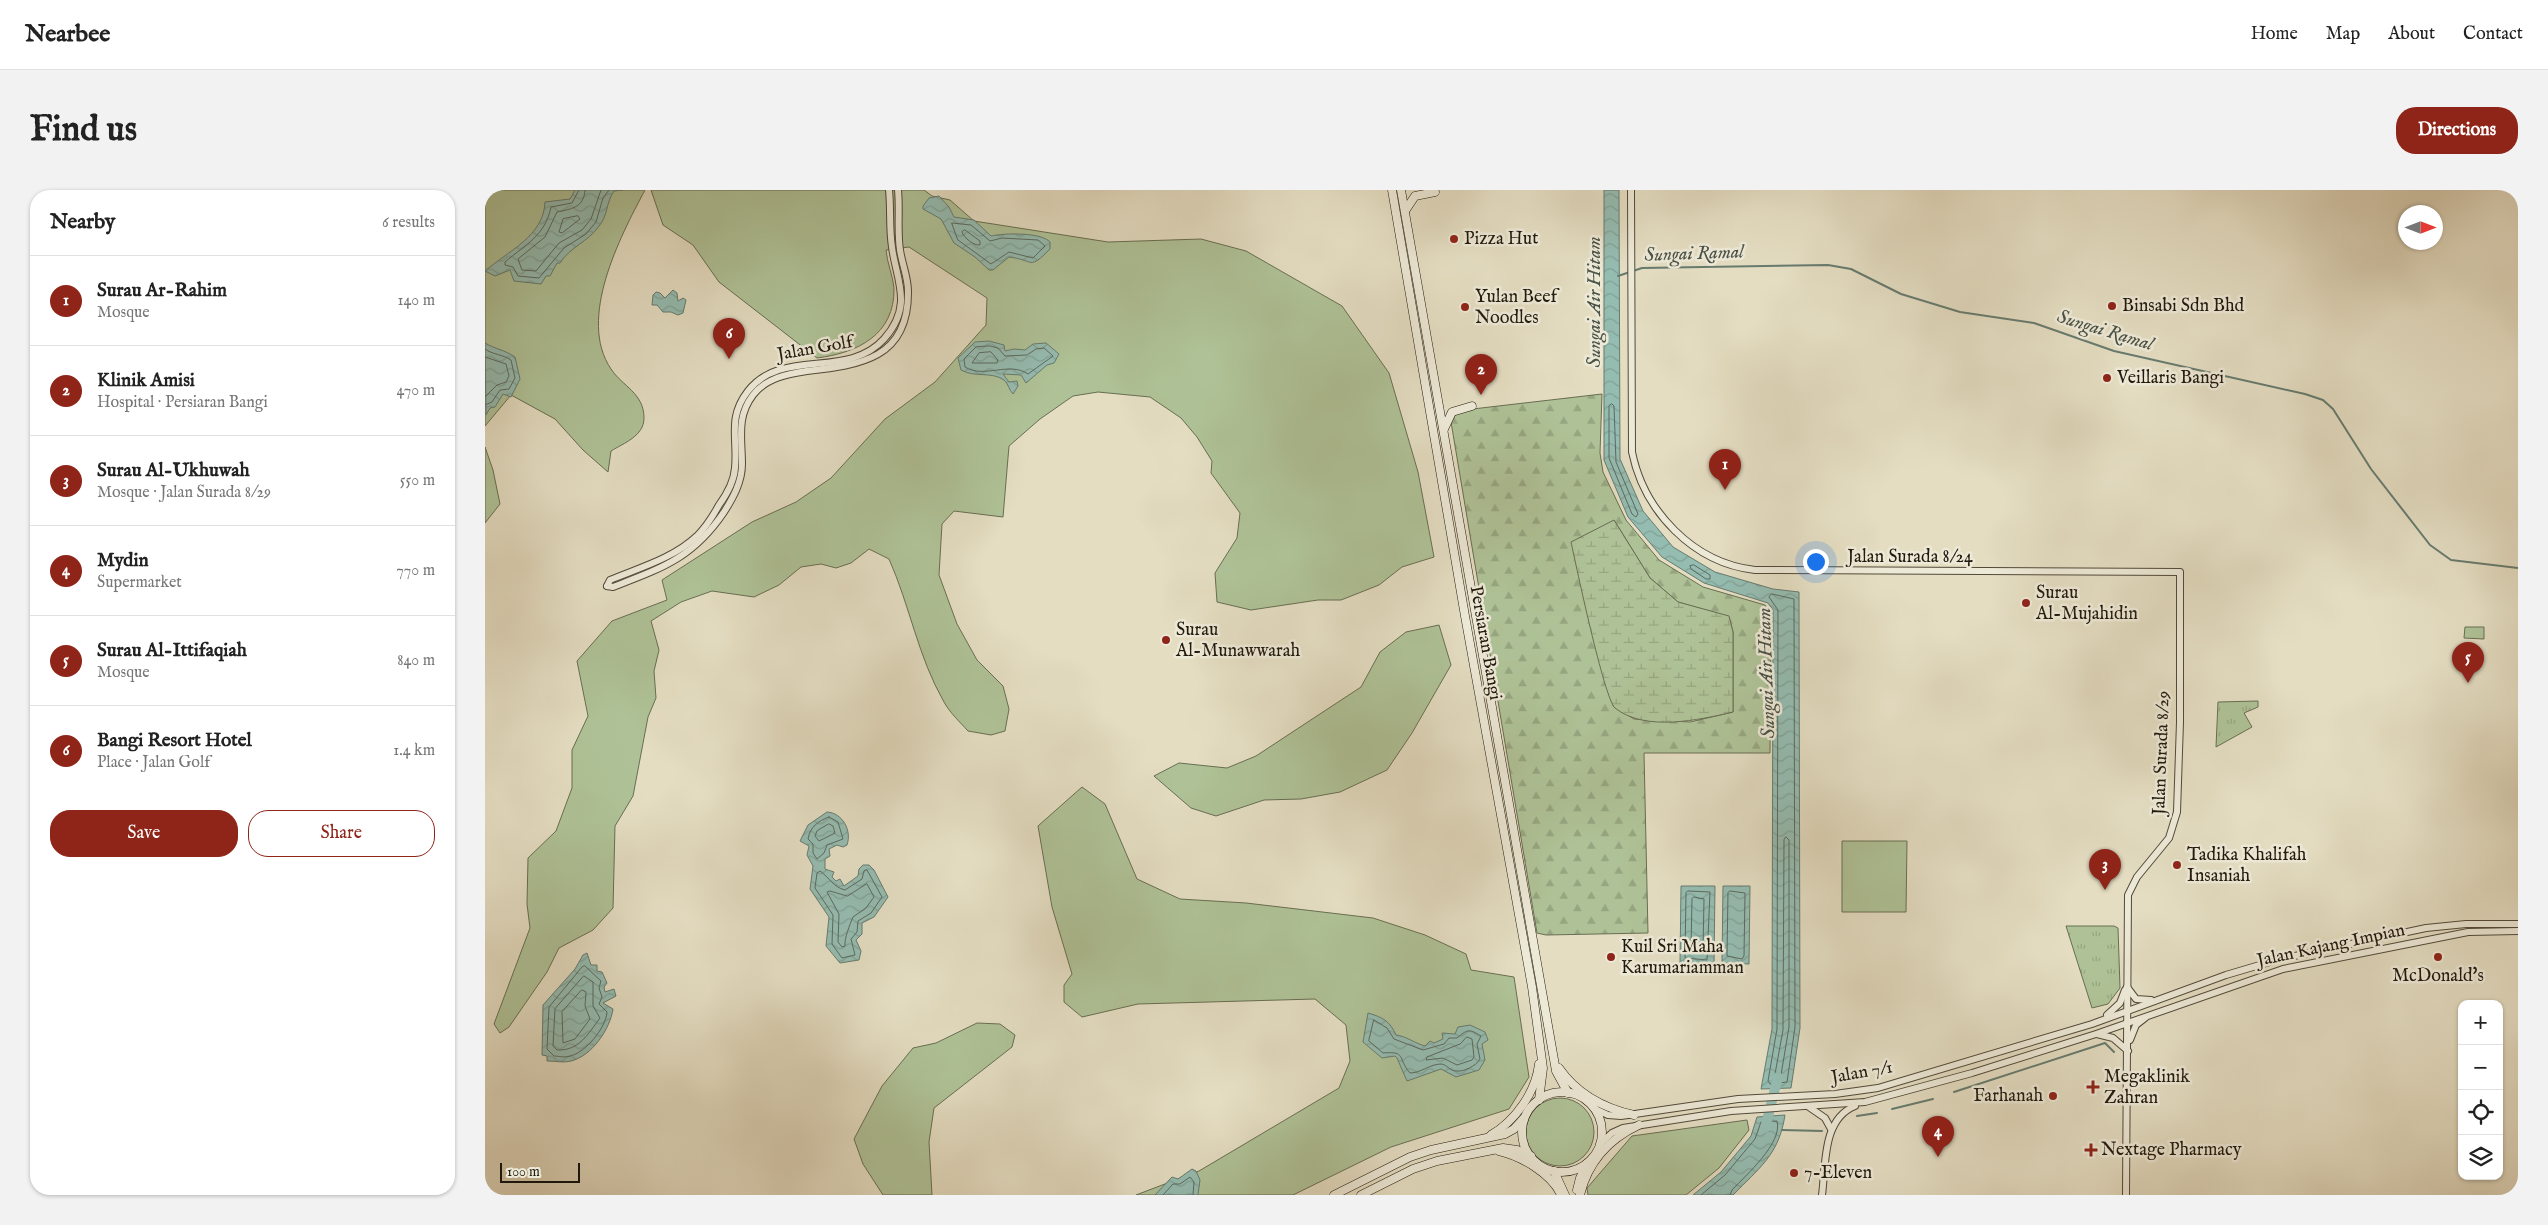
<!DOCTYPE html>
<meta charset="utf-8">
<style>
:root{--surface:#fff;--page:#f2f2f2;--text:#222;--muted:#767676;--line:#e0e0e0;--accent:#8f2418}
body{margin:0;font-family:"IM FELL English",serif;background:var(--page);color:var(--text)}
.controls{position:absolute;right:15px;bottom:15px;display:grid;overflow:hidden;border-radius:10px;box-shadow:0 1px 4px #0004}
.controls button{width:45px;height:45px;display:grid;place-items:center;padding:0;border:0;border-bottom:1px solid var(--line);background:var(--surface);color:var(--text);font:25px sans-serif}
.compass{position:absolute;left:1913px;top:15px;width:45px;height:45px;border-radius:50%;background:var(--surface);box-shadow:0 1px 4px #0004;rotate:90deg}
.scale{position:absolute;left:15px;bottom:12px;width:80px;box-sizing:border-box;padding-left:5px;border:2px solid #21190d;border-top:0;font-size:14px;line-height:18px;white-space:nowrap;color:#21190d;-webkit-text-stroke:4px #ede9d7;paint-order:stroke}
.you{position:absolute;left:1330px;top:371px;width:18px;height:18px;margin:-12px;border:4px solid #fff;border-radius:50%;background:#1a73e8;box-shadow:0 0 0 8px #1a73e833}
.badge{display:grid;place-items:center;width:32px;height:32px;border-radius:50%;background:var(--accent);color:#fff;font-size:16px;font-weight:700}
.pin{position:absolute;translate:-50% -41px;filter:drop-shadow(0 1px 2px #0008)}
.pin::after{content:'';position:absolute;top:26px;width:18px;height:15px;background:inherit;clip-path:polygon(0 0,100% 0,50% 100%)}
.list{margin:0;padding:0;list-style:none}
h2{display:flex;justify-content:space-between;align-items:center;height:65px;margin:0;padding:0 20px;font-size:21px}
h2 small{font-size:16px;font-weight:400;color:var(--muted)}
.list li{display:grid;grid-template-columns:32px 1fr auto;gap:15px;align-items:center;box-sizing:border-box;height:90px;padding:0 20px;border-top:1px solid var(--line)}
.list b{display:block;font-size:19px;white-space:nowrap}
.list p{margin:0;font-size:16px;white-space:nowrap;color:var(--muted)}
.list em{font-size:16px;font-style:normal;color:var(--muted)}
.actions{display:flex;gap:10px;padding:15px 20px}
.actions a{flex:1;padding:11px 0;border:1px solid var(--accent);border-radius:20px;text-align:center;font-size:18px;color:var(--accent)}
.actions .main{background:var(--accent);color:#fff}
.icon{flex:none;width:28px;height:28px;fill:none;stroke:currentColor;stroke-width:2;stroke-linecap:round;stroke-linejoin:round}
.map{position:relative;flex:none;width:2033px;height:1005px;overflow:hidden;border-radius:20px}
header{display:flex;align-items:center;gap:30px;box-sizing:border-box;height:70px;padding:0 25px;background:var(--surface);border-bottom:1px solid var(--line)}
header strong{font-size:24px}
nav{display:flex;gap:28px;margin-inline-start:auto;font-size:18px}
.intro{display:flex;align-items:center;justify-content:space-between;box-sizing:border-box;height:120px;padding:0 30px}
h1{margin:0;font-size:35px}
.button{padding:12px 22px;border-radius:20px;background:var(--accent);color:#fff;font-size:18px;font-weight:700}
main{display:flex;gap:30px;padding:0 30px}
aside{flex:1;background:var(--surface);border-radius:20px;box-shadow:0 1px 4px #0004}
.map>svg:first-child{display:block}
.grass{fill:#afc297;stroke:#686e52}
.forest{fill:url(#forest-firs);stroke:#686e52;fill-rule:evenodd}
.wetland{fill:url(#wetland-marsh);stroke:#686e52}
.park{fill:url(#park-tufts);stroke:#686e52}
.water{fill:url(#water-waves);stroke:#677b6f}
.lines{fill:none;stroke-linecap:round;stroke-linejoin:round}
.shore{stroke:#5b6a5f;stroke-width:1}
.stream{stroke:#677b6f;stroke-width:2}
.river{stroke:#95bcb1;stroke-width:10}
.tertiary-casing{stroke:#524a3a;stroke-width:8}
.secondary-casing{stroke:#21190d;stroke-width:9}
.tertiary{stroke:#ede9d7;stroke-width:6}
.secondary{stroke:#ede9d7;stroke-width:8}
.poi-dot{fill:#8f2418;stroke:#ede9d7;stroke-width:2}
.labels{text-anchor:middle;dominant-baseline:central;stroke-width:5;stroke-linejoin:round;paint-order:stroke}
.poi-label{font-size:18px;fill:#21190d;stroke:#ede9d7;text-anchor:start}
.street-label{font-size:18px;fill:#21190d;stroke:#ede9d7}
.water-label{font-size:19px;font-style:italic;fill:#4a5246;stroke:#ede9d7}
</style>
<header>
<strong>Nearbee</strong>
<nav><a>Home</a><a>Map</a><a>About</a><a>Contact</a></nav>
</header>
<div class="intro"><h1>Find us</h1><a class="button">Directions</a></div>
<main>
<aside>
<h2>Nearby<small>6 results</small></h2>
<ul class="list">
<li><span class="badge">1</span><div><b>Surau Ar-Rahim</b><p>Mosque</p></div><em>140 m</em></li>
<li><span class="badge">2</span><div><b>Klinik Amisi</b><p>Hospital · Persiaran Bangi</p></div><em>470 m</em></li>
<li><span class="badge">3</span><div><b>Surau Al-Ukhuwah</b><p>Mosque · Jalan Surada 8/29</p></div><em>550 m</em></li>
<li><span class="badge">4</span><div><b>Mydin</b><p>Supermarket</p></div><em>770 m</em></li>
<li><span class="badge">5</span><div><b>Surau Al-Ittifaqiah</b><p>Mosque</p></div><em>840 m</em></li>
<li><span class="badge">6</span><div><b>Bangi Resort Hotel</b><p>Place · Jalan Golf</p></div><em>1.4 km</em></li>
</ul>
<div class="actions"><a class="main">Save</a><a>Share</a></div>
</aside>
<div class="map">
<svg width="2033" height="1005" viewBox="0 0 2033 1005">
<defs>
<pattern id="forest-firs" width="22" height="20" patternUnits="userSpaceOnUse" patternTransform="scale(1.25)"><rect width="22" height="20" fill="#afc297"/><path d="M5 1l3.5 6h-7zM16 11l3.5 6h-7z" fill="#96a681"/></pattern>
<pattern id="wetland-marsh" width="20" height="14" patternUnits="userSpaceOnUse" patternTransform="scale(1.25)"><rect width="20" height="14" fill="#afc297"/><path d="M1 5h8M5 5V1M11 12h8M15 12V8" fill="none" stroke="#96a681"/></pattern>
<pattern id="park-tufts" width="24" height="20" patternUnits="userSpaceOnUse" patternTransform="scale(1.25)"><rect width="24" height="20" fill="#afc297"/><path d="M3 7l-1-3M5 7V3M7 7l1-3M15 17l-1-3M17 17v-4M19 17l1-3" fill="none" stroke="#96a681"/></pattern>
<pattern id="water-waves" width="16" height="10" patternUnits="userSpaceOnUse" patternTransform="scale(1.25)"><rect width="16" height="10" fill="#95bcb1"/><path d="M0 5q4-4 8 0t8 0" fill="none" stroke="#80a197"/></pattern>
</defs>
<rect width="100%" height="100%" fill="#e4ddc2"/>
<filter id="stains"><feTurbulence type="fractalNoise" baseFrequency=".004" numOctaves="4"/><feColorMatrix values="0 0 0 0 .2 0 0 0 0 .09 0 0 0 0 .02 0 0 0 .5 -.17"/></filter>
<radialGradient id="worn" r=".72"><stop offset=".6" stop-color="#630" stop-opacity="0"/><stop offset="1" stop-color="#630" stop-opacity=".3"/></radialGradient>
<g class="grass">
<path d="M0,0h160c-25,47 -68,129 -34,179 11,17 33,24 33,49 0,18 -20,25 -33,33l-3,21 -25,-22 -28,-31 -44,-24 -26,31z"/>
<path d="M166,0h273l8,6 18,4 24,21 134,21 93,-3 45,12 96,55 47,67 29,99 16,85 -32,10 -23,18 -38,15h-23l-67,10 -34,-8 -2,-29 22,-35 3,-25 -29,-40 1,-12 -15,-24 -16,-19 -31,-21 -52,-5 -25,4 -33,23 -31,27 -6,71 -49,-6 -12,13 -3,51 18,49 20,36 26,26 6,23 -4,22 -14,4 -23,-4c-8,-9 -18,-18 -24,-29 -26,-45 -34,-96 -55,-143l-20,-10 -18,14 -15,5 -15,-4 -20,3 -22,18 -25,12 -42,-6 -31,11 -30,19 8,29 -5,21 2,27 -8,19 -15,79 -18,30 -2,82 -20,22 -34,18 -12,24 -38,55 -9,6 -6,-9 36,-96 -3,-24 1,-46 28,-27 16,-43v-38l16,-34 -11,-55 35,-40 55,-21 -5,-20 90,-58 44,-20 35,-24 54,-59 50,-37 51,-57 1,-27 -78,-51 -23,3c1,13 7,26 8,38 1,47 -37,65 -77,70l-98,-76 -26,-37 -30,-20z"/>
<path d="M0,257l8,23 7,34 -15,19z"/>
<path d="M954,435l12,40 -39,68 -25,37 -47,22 -39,7 -37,1 -48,16 -25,-8 -37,-32 25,-13 48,5 29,-12 105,-69 19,-35 26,-20z"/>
<path d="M1980,437h19v12l-20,-1z"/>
<path d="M597,597l23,17 32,75 43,20 66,4 127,15 52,17 41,19 5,16 43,7 15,100 -20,32 -118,38 -98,48h-157l63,-24 140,-83 11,-27 -4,-36 -31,-26 -177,5 -56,13 -18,-15v-17l8,-11 -20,-67 -14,-81z"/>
<path d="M1357,651h65l-1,71h-64z"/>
<path d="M492,833l23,1 15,11 -3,12 -78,61 -5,34 3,53h-49l-20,-31 -9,-25 28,-53 31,-38 23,-5z"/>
<circle cx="1075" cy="942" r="34"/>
<path d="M1262,930l2,10 -30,38 -33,27h-98l-1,-7 45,-52z"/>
</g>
<path class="forest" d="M1117,204l-2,59 3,19 23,48 33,40 44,27 62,18 6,8 -1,140h-126l4,180 -102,2 -9,-2 -86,-511 5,-8 8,-4zM1129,330l36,58 28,24 51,15 4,15v80l-43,10 -56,-3 -21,-13z"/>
<path class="wetland" d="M1129,330l36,58 28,24 51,14 4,16v80c-34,8 -88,20 -118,-4 -11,-10 -39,-143 -44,-166z"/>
<g class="park">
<path d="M1773,511v6l-14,6 8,14 -36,20 2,-45z"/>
<path d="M1581,736h48l4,2 2,60 -12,16 -16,4z"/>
</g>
<g class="water">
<path d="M90,0h48l-9,1c-8,11 -6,25 -15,35 -11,16 -29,21 -39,37h-3l-7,13h-4l-5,8 -27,-3 -4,-11 -15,6 -10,-5c23,-20 59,-35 60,-69l25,-3z"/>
<path d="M1119,0h15l1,269 23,52 30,36 42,25 58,17 26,3 1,436 -9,60 -30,1 11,-60 1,-419 -5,-7 -64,-20 -42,-26 -34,-40 -24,-57z"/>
<path d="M454,6l10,11 5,10 20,3 17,16c13,-3 50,-4 59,6v7c-22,22 -15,11 -41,8l-16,13h-4l-14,-13 -21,-14 -13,-24 -18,-10v-3l6,-8z"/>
<path d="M188,100l4,3 1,8 5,-3 3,2 -3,13 -5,2 -7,-3h-8l-6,-7h-5l1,-10 3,-3 4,1 5,5z"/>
<path d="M504,151l15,4 1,6 9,-2 11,1 8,-6 13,-1 13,11 -5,9 -7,2 -21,18 -5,-8 -18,-1 6,8 8,-1 1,5 -5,8c-4,-4 -5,-11 -9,-14 -13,-9 -29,-2 -43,-10l-3,-12 17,-16z"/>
<path d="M0,153c10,6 20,7 30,14l5,22 -9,18 -8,-3 -8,13 -5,1 -4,7z"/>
<path d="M342,622c16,1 25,19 20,33l-4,2 -6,-2 -8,4 1,7 -5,3v10l9,3 -2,5 4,4 4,-2 4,7 14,-10 1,-7 4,-4h6l5,5 14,27 -14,20 -12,6v11l-6,6 5,11 -2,9 -19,3 -14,-17 3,-29 -19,-28 3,-23 -6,-11 2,-9 -9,-5 8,-16z"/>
<path d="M1196,696h34l-1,79 -34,-1z"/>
<path d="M1238,696h27l-1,78 -27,-1z"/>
<path d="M102,763l4,12h6v6l5,1 5,11 -3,4 1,5 9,-3 2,7 -13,7 10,6c-3,20 -21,47 -42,52 -7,2 -16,0 -24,0v-5l-5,-1 1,-50 32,-36 8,-14z"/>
<path d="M883,823c14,4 22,8 28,22 10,1 18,8 29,11l5,-5 4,2 9,-4 -1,-6 13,1 3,-7 12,-2 15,7 3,8 -6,4 3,16 -6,10 -23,7 -15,-8 -34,12 -10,-23 -2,-2 -13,2 -19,-16z"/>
<path d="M1300,925c-6,40 -26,53 -52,80h-40l28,-23 30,-36 6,-19z"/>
<path d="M707,979l4,2 4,9 -2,15h-43l17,-18 6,2z"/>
</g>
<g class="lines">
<g class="shore">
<path d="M94,0l-7,13 -21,4c-6,29 -25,37 -46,55v3l8,2 5,9 21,2 25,-30 22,-14 10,-12 7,-24 6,-8"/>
<path d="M100,0c-1,18 -14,19 -28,22l-12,25 -27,22 4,11 14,1 23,-28 23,-13 9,-11 10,-29"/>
<path d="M93,26l2,3 -18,14 -3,-1 4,-13z"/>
<path d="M467,33l19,2 19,16 12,-3 36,2 7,6 -12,12 -24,-6 -18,12 -33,-24z"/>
<path d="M480,40l15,11v4c-6,1 -16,-7 -18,-13z"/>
<path d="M505,156l8,2 7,8 22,-1 9,-6 8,-1 9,8 -25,18c-19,-13 -44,5 -63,-7l-1,-8 12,-12z"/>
<path d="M0,159c8,6 17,5 26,11l4,18 -6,11 -9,1 -8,12 -7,3"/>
<path d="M506,162l7,8 -1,3h-25l7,-10z"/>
<path d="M0,167l21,7 3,12 -3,6 -9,3 -12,12"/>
<path d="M1127,214l2,2 2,56 22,52 -2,3 -4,-3 -23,-56v-52z"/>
<path d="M1209,375l16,10v4h-4l-15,-10 -1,-3z"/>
<path d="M1287,404l22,5 1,428 -8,55 -17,2 -2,-3 9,-52 1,-419 -9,-13z"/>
<path d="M344,627l9,5 5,17 -16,6 -3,8 -7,6 -4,-6v-9l-5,-5c2,-12 10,-18 21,-22z"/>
<path d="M344,634l4,2 2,7 -16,8 -4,-5 2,-5z"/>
<path d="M1301,647l3,3v187l-8,48 -4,2 -2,-3 8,-44 1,-190z"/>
<path d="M382,680l15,27 -11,16 -13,8 -1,11 -6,7 4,16 -13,3 -10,-14 1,-29 -18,-27 2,-15 3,-2c10,7 13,16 25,19l17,-11 2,-8z"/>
<path d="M382,694l7,13 -8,11 -13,9c-3,7 -9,22 -8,29l-3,1 -4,-5 1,-28 -12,-22 3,-1 17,5z"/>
<path d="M1203,701l22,1 -3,68 -22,-2 1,-65z"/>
<path d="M1245,701l15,2 -1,63 -2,3 -15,-3 1,-63z"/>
<path d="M1209,707l10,2 -1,52 -2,2 -10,-2 1,-52z"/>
<path d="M100,776l16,15 -2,7 3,9 -3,7 8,8c-1,16 -22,41 -37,44 -5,2 -12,0 -16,0l-7,-7 2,-42 33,-40z"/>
<path d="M99,786l9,6v24l7,12c-12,16 -21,33 -43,32l-4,-4 2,-37z"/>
<path d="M97,800l4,2 -1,14 5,13 -15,20 -12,4 -1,-31z"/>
<path d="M889,830l13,8 7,11 29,11 21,-6 5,-6h8c10,-8 11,-10 24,-2l-4,8 3,15c-4,7 -16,13 -24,12 -6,0 -10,-7 -15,-7 -11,0 -20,9 -31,9 -13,-15 -3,-22 -27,-20l-14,-12z"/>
<path d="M982,847l5,2 2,18 -2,3 -15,5 -14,-7 -17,2 1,-3 33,-13z"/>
<path d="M678,1005l10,-11h7l10,-7 4,5 -1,13"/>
<path d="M1216,1005l24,-20 30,-36 6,-17 16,-1c6,22 -31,54 -45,69l-2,5"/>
</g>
<g class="stream">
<path d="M1133,86l24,-8 186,-3 23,4 50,25 59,18 74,11 80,28 191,43 18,6 10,9 38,60 59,76 21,15 67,8"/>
<path d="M1469,902l151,-49 9,9"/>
<path d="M1407,919l41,-10"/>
<path d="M1372,926l20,-3"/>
<path d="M1297,940l40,1"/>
</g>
<path class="river" d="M1280,938l13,-51"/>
<defs>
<g id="tertiary">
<path d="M1146,0l1,262c12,59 61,111 123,118l425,2v150l-3,90 -8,26 -32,39 -9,18 -2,300"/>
<path d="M122,396l6,1c49,-19 80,-29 111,-75 9,-14 18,-30 18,-48 0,-25 -6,-47 11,-69 13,-17 34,-21 54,-24 53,-6 102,-12 101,-80 0,-14 -6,-27 -8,-41 -3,-19 0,-40 -2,-60"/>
<path d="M122,396l3,-6c29,-12 64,-22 87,-44 9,-9 16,-20 22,-31 8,-11 15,-23 16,-37 3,-30 -8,-50 13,-77 34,-44 99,-11 136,-52 9,-10 16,-22 17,-37 1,-18 -7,-37 -9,-55 -3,-19 -1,-38 -3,-57"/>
<path d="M1642,797l9,12 15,1"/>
<path d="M1622,825l13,-12 5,-13"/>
<path d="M1612,844l16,4 15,13"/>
<path d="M1645,850l6,-15 9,-7"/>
<path d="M1324,917l16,11 6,11"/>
<path d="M1110,919l13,6 13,1 117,-17 97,-5 43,-6 214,-64 134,-49 54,-16 146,-31 40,-4h52"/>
<path d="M1115,954l12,-11 11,-5 108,-17 134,-9 107,-29 124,-39 187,-65 185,-37 50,-1"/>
<path d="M1337,1005c4,-30 0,-76 33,-89"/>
</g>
<g id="secondary">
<path d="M907,0l73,426 67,371 11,81 -4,32"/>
<path d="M916,0l155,881 12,22"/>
<path d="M920,21l10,-15 20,-4"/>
<path d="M959,239l8,-17 20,-6"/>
<path d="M1074,878c18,26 44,40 75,47"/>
<circle cx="1077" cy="942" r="40"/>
<path d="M1006,945c24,-14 45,-43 48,-71"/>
<path d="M1014,961c22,5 53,23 62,44"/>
<path d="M1069,981l11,24"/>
<path d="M1092,1000l3,-12 7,-14"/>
<path d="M849,1005l76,-38 21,-7 74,-16 9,-5 10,-11"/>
<path d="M876,1005l52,-26 24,-8 66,-13 14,2 14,6"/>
<path d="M1095,1005c8,-33 29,-56 59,-70"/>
</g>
</defs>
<use href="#tertiary" class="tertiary-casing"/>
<use href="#secondary" class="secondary-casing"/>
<use href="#tertiary" class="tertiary"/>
<use href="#secondary" class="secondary"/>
</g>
<g class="poi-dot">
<circle cx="969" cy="49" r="5"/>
<circle cx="1627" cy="116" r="5"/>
<circle cx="980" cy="117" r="5"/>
<circle cx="1622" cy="188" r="5"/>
<circle cx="1541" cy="413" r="5"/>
<circle cx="681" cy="450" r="5"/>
<circle cx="1692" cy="675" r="5"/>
<circle cx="1126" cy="767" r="5"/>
<circle cx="1953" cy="767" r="5"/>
<path d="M1605.5 889.5h5v5h5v5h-5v5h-5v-5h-5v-5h5z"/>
<circle cx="1568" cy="906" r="5"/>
<path d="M1603.5 952.5h5v5h5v5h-5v5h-5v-5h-5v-5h5z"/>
<circle cx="1309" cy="983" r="5"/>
</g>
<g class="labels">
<g class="poi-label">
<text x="979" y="49">Pizza Hut</text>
<text x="990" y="107">Yulan Beef<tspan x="990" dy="21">Noodles</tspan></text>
<text x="1637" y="116">Binsabi Sdn Bhd</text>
<text x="1632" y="188">Veillaris Bangi</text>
<text x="1551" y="403">Surau<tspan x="1551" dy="21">Al-Mujahidin</tspan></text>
<text x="691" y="440">Surau<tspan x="691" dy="21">Al-Munawwarah</tspan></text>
<text x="1702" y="665">Tadika Khalifah<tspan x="1702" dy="21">Insaniah</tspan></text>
<text x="1136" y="757">Kuil Sri Maha<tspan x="1136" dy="21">Karumariamman</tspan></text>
<text x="1953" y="786" text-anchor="middle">McDonald's</text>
<text x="1619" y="887">Megaklinik<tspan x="1619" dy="21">Zahran</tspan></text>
<text x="1558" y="906" text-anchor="end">Farhanah</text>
<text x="1616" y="960">Nextage Pharmacy</text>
<text x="1319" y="983">7-Eleven</text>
</g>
<g class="street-label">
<text transform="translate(330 159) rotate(-10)">Jalan Golf</text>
<text x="1425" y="367">Jalan Surada 8/24</text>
<text transform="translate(1000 453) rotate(80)">Persiaran Bangi</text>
<text transform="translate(1677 563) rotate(-88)">Jalan Surada 8/29</text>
<text transform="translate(1846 756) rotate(-12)">Jalan Kajang Impian</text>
<text transform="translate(1377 883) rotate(-10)">Jalan 7/1</text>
</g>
<g class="water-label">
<text transform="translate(1209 64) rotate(-2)">Sungai Ramal</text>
<text transform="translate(1110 112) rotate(-90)">Sungai Air Hitam</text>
<text transform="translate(1620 141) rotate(17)">Sungai Ramal</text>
<text transform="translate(1282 483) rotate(-92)">Sungai Air Hitam</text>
</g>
</g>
<rect width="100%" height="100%" filter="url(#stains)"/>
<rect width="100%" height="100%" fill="url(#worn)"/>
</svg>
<div class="controls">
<button>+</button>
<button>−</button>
<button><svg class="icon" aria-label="locate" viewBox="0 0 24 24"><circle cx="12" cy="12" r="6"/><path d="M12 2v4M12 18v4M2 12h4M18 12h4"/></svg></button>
<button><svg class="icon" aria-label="layers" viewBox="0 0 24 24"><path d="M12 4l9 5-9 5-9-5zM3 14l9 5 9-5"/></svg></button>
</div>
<svg class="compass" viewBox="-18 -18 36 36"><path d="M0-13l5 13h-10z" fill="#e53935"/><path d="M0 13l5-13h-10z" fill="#767676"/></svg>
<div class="scale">100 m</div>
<div class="you"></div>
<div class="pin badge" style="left:1240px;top:300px">1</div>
<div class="pin badge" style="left:996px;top:205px">2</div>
<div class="pin badge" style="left:1620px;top:700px">3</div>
<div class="pin badge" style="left:1453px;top:967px">4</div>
<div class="pin badge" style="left:1983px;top:493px">5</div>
<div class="pin badge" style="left:244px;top:169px">6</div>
</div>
</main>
